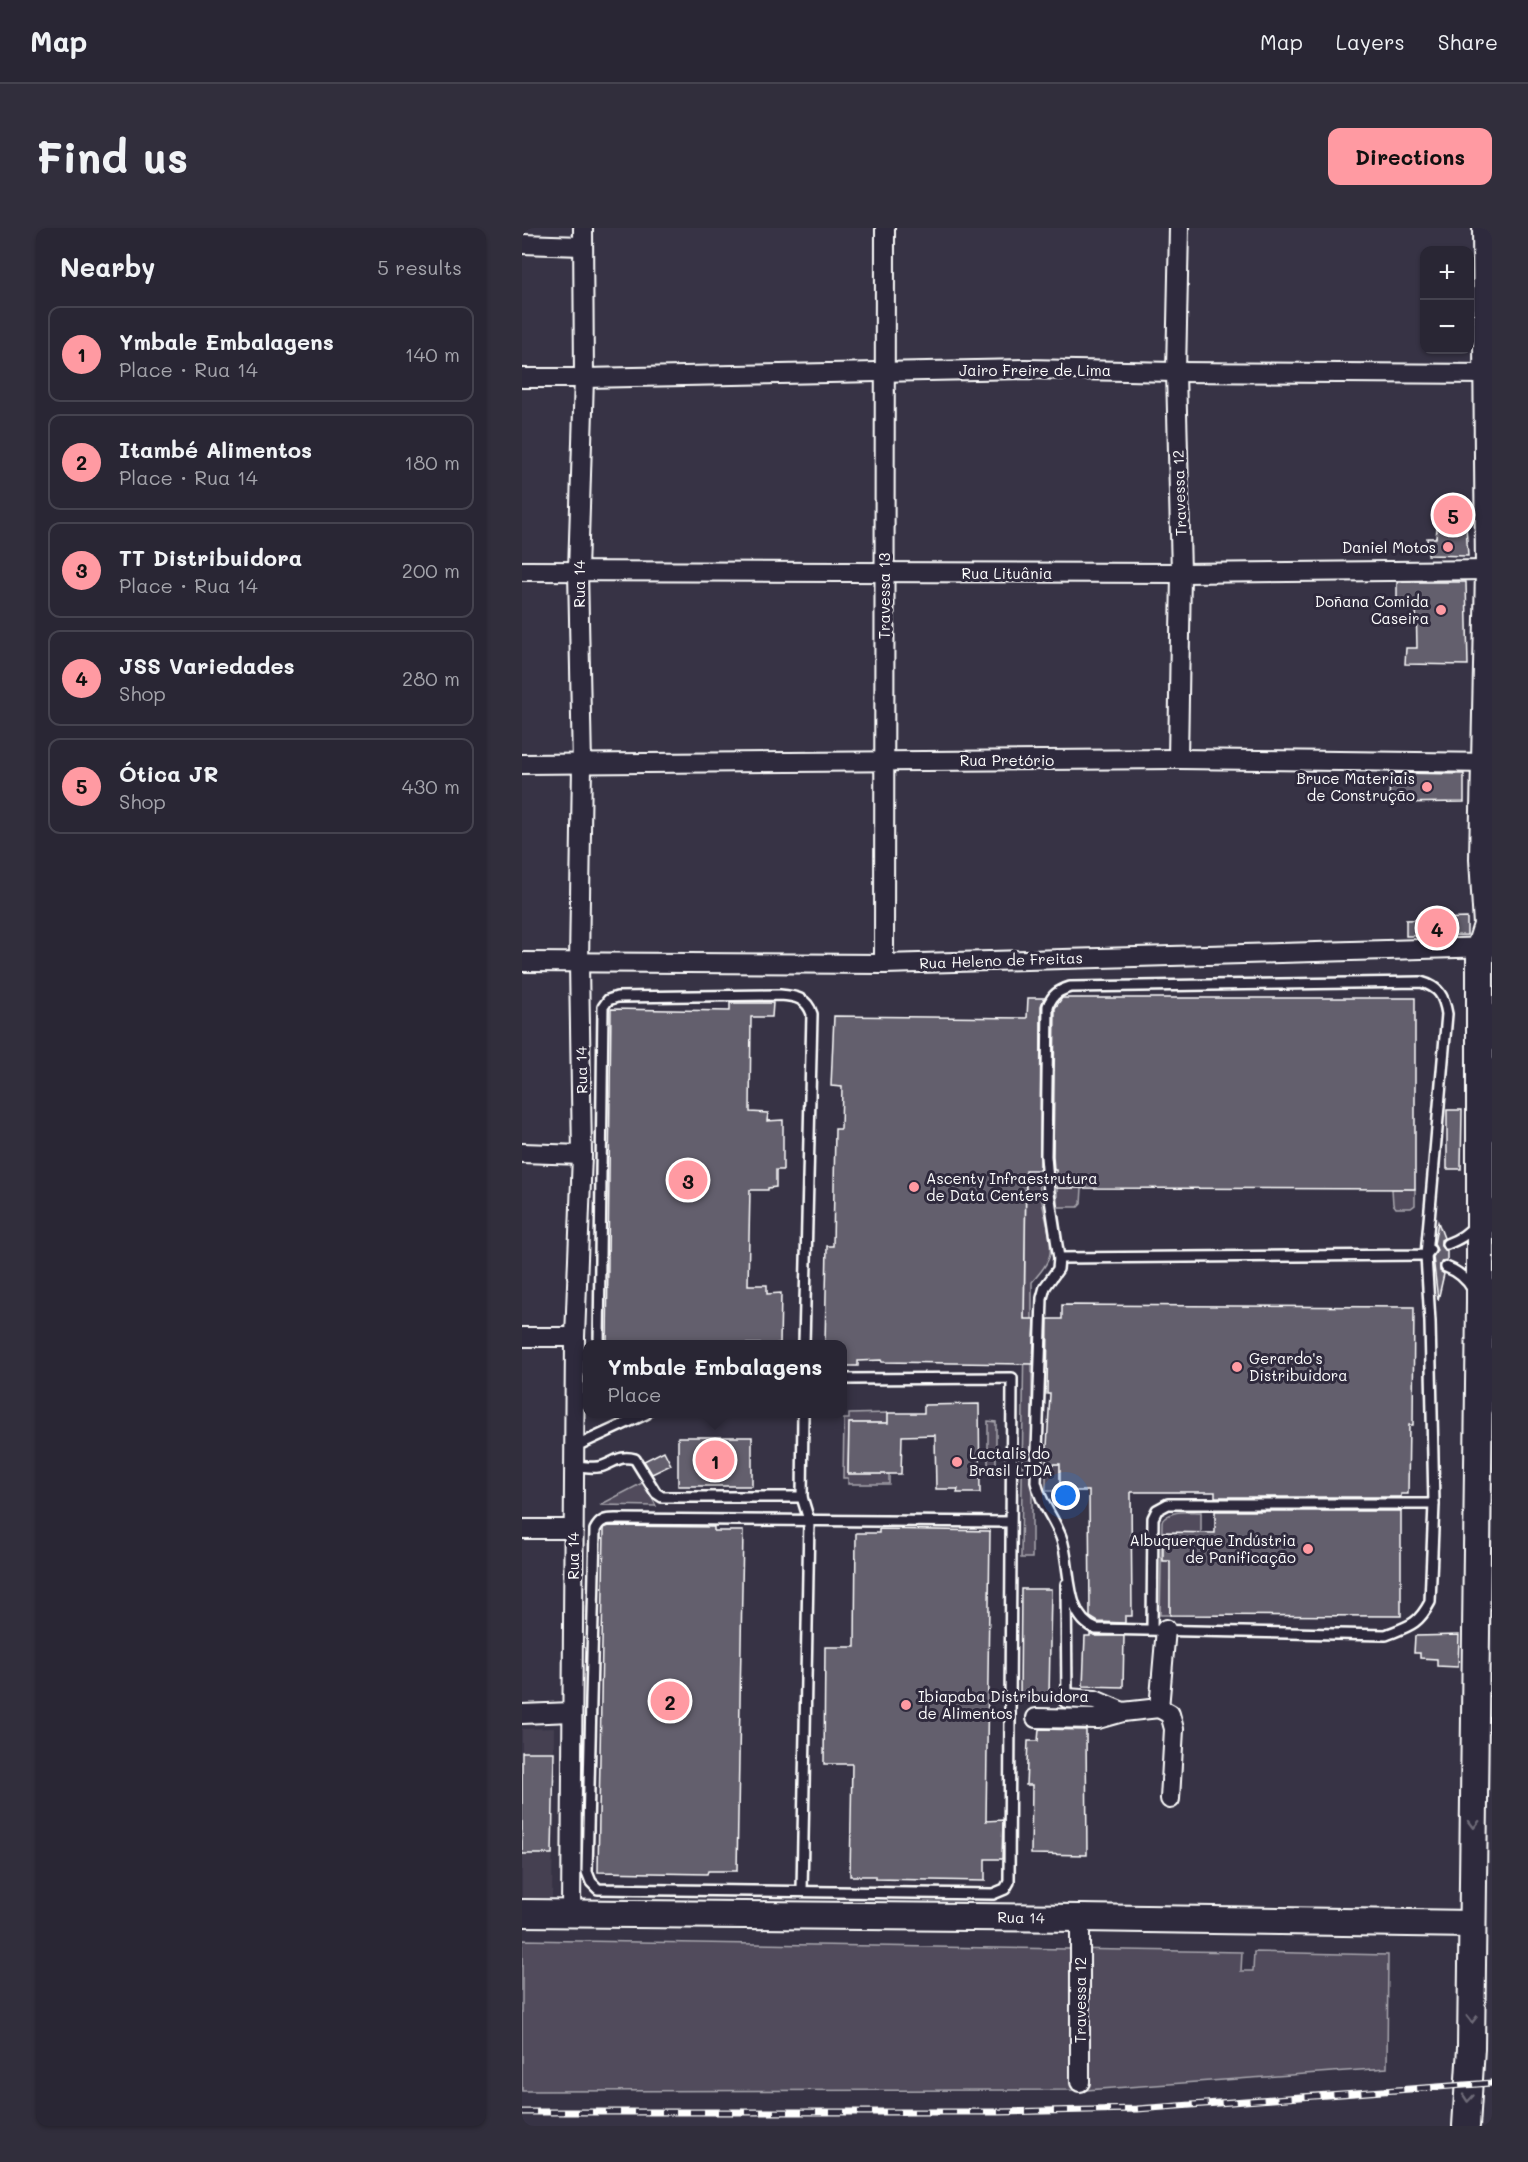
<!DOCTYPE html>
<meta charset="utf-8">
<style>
:root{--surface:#292634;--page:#312e3c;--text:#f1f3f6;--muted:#a5a5ac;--line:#45434f;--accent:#ff9aa2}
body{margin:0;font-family:Mali,sans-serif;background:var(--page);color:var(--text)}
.controls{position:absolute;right:18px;top:18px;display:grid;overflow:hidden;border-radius:12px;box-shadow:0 2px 4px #0004}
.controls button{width:54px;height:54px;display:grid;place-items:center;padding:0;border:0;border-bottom:2px solid var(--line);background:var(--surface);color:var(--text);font:30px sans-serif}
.you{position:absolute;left:544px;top:1268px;width:21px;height:21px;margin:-15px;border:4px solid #fff;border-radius:50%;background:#1a73e8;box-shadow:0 0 0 9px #1a73e833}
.badge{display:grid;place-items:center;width:39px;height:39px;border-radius:50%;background:var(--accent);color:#111;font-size:20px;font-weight:700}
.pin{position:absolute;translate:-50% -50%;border:3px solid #fff;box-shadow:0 2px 6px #0006}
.popup{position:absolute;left:61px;top:1112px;width:264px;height:78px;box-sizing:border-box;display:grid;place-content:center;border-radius:12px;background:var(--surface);filter:drop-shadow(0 2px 4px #0005);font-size:20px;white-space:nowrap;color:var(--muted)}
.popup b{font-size:22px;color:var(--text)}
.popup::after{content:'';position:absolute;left:50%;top:100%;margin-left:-12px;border:12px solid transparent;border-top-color:var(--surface)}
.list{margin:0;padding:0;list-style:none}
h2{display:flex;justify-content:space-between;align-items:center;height:78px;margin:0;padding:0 24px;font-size:26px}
h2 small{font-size:20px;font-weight:400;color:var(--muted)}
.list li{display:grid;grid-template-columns:39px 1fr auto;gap:18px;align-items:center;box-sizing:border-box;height:96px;margin:0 12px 12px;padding:0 12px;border:2px solid var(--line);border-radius:12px}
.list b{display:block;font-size:22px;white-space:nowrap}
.list p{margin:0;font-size:20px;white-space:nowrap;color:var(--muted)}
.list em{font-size:20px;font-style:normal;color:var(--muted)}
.map{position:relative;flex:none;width:970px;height:1898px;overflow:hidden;border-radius:12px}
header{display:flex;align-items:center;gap:36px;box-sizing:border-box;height:84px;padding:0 30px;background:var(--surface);border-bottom:2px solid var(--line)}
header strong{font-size:28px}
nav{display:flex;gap:33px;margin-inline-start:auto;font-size:21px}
.intro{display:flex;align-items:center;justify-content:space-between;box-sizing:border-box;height:144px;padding:0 36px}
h1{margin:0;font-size:42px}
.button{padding:15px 27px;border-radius:12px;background:var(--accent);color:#111;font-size:21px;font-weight:700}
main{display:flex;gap:36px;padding:0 36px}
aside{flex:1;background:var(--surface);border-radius:12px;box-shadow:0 2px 4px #0004}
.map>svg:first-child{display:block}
.built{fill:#444051}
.green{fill:#514c5c;stroke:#a8a6ae;stroke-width:1.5}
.building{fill:#635f6d;stroke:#fff;stroke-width:1.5}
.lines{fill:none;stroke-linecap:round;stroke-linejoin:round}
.lane-casing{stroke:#fff;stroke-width:14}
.street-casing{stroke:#fff;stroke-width:22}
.secondary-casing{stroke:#fff;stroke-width:30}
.lane{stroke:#2f2a3d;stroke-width:9}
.street{stroke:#2f2a3d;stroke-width:18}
.secondary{stroke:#2f2a3d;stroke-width:26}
.rail-casing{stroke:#fff;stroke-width:7}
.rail{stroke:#2f2a3d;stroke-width:4.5;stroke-dasharray:14;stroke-linecap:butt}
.oneway{stroke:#6d6a77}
.poi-dot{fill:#ff9aa2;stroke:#2f2a3d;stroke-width:2}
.labels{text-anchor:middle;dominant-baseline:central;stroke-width:6;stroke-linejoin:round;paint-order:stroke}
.street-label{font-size:15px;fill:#fff;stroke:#2f2a3d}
.poi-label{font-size:15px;fill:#fff;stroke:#2f2a3d;text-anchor:end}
</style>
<header>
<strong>Map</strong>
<nav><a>Map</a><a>Layers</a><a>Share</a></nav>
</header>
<div class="intro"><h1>Find us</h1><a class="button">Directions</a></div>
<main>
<aside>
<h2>Nearby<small>5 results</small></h2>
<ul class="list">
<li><span class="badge">1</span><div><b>Ymbale Embalagens</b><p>Place · Rua 14</p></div><em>140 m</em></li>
<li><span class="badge">2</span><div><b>Itambé Alimentos</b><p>Place · Rua 14</p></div><em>180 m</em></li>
<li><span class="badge">3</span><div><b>TT Distribuidora</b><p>Place · Rua 14</p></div><em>200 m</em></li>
<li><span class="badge">4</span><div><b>JSS Variedades</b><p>Shop</p></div><em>280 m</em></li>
<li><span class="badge">5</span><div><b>Ótica JR</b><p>Shop</p></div><em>430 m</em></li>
</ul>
</aside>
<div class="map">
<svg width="970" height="1898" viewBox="0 0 970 1898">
<rect width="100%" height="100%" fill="#373345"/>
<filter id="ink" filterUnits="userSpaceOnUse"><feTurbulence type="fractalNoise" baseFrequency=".0167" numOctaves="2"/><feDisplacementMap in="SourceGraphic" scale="12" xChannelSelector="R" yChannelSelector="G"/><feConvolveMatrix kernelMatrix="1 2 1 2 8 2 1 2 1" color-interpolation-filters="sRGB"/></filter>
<g filter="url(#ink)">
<path class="built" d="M32,1500l-2,174h-30v-173z"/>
<g class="green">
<path d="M504,951h13c0,25 14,53 11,75 -2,10 -11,20 -18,28v276h-11z"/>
<path d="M535,960h25l-1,16 -3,3h-19l-2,-2z"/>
<path d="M870,961h23v16l-4,3h-15l-3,-4z"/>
<path d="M366,1185v10h-39l-1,50 41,1v10h-41v-6h-5l1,-59h5v-5z"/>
<path d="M466,1193l8,1v45l-8,1z"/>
<rect x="524" y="1236" width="14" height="27"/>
<path d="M122,1254l12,24 -56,-1z"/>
<path d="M679,1284v21h-38v27l42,1 -1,20h-34v34h-10l2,-94c9,-12 25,-9 39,-9z"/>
<path d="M0,1712l720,12 -1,19h12l1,-19 134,3 -1,113 -301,22 -564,1z"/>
</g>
<g class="building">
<path d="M917,278h29v20h-2l2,30 -40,-1 -1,-17h9z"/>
<path d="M875,354h69l2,83 -63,-1 1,-16h11l-1,-46h-19z"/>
<path d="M868,545l74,1v28l-75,1z"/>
<path d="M945,690v17l-61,1v-16z"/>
<path d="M506,770h16l-3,8 -1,164h-14l-2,149h11l-2,45 -151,-2 -1,-2 -23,1v5h-15v-22h-18l2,-98h6l2,-117h6l1,-42 -11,-1 3,-70 193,2z"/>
<path d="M540,770h353v191l-358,-1 -1,-18h-2l-1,-14 2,-148z"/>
<path d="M208,775h43l-1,14h-21l-1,95 18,1 -1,8 16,-1v50h-7v17l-8,1v2h-18l-2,95h19v9l14,-1 -1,50 -6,1h-167l4,-335 119,2z"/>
<path d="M925,882h15l-1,59h-14z"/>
<path d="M916,994l6,16 -3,2v6l6,5v9l-5,1 -2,4v6l4,3 -6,26 -5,-43 4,-7 -3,-6z"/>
<path d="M540,1077l352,2 -1,118h-4l-1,69h-7v3h-186v-5h-84l1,124h-7v7l-27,-1 -8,-5 -1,-126h-29v-27h-14l4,-70h-3l1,-75h14z"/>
<path d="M457,1176l1,89h-23l1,-4h-22l-1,-54 -33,1 -1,38h-53l1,-51h39v-10h36v-8z"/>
<rect x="156" y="1209" width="74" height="49"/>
<path d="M142,1223l7,14 -19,9 -8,-13z"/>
<path d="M693,1283h186v105l-231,-1v-54h-7v-29l52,1z"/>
<path d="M87,1298l105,1v4h29l-6,340h-29l-1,3 -109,-2 6,-344z"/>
<path d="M357,1301l111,2 -4,290 17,-1 -1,39h-17v22l-110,-2v-3h-25l2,-112h-28l1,-117h30l1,-114h23z"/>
<path d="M499,1361h30l-2,109h-29z"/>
<path d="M568,1405l6,3h28l-1,51 -40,-1 2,-50h5z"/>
<path d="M937,1407l-1,32 -21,-1v-7l-17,-1v-5h-6l1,-17z"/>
<path d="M517,1501l47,1 1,125 -56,-1 1,-69h-6l2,-44h10z"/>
<path d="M0,1524h32l-2,102h-30z"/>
</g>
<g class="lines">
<defs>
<g id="lane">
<path d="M899,754c18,5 23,14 26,32l-21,241 4,67 4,182 -4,98c-12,23 -21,24 -44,33l-290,-6c-33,-13 -24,-64 -35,-92 -8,-21 -20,-32 -25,-55l6,-184 3,-11 13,-18 1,-11 -10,-65 -3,-37 2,-150c5,-12 10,-15 22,-19z"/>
<path d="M925,1016c10,-4 21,-9 27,-19"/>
<path d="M537,1030l367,-3 4,-5"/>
<path d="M924,1039c11,4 21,12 27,23"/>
<path d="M77,1116l4,-337 5,-7 9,-3 163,-2c15,1 27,3 32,19l-8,330"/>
<path d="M320,1151l170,-1 -3,504 -4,7 -12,5 -395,-5 -7,-7 -4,-10 8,-342c5,-10 10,-11 20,-11l396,3"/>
<path d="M52,1219l72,-33"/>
<path d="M52,1238c9,0 21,3 29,0 13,-5 18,-11 32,-7l21,34 6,4h140"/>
<path d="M544,1356l1,114"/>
<path d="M630,1401l1,-111 4,-8 11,-6h266"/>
<path d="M280,1663l7,-371 -7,-23 1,-83"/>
</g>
<g id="street">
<path d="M0,16l60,2"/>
<path d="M0,150h62l441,-9 151,3 316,2"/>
<path d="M0,343l659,2 311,-3"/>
<path d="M656,531l3,-186 -5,-201 3,-144"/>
<path d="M0,536l656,-5 314,4"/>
<path d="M0,734l362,2 608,-17"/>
<path d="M362,736l1,-736"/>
<path d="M0,925l60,2"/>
<path d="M0,1109h53"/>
<path d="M0,1301h51"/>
<path d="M644,1401l-7,79 11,6 4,15 -4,70"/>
<path d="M545,1470l28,2 28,12"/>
<path d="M0,1486l50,-2"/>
<path d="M514,1490l62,1 25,-7 36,-4"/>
<path d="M49,1685l4,-576 7,-182 -3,-192 3,-198 -4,-194 6,-193 -1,-150"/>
<path d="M558,1854v-164"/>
</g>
<g id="secondary">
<path d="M0,1685l558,5 392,6"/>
<path d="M944,1898l5,-78 9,-746v-355l7,-22 -4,-66 6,-289 -3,-342"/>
</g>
</defs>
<use href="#lane" class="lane-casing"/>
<use href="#street" class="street-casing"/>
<use href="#secondary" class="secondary-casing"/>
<use href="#lane" class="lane"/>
<use href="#street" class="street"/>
<use href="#secondary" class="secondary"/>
<defs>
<path id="rail" d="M0,1884h477l138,-3 355,-26"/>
</defs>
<use href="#rail" class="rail-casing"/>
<use href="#rail" class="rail"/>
</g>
<defs><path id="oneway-chevron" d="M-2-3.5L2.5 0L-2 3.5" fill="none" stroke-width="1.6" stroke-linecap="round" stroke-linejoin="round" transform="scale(1.5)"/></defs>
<g class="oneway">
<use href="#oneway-chevron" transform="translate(952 1596) rotate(91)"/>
<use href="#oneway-chevron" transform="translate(950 1791) rotate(90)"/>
<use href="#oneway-chevron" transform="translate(946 1870) rotate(95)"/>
</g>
</g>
<g class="poi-dot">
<circle cx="926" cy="319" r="6"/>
<circle cx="919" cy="382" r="6"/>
<circle cx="905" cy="559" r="6"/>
<circle cx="392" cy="959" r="6"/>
<circle cx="715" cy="1139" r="6"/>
<circle cx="435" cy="1234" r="6"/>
<circle cx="786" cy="1321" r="6"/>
<circle cx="384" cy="1477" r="6"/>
</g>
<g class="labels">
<g class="street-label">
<text x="513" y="142">Jairo Freire de Lima</text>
<text transform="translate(657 265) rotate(-92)">Travessa 12</text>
<text x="485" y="345">Rua Lituânia</text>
<text transform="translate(57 356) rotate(-90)">Rua 14</text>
<text transform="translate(362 368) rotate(-90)">Travessa 13</text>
<text x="485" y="532">Rua Pretório</text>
<text transform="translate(479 732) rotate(-2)">Rua Heleno de Freitas</text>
<text transform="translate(59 842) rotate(-91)">Rua 14</text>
<text transform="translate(51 1328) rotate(-90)">Rua 14</text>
<text transform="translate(499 1689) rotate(1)">Rua 14</text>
<text transform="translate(558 1772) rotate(-90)">Travessa 12</text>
</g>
<g class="poi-label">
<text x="914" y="319">Daniel Motos</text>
<text x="907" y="373">Doñana Comida<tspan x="907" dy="17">Caseira</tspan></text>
<text x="893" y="550">Bruce Materiais<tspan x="893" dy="17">de Construção</tspan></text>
<text x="404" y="950" text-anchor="start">Ascenty Infraestrutura<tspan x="404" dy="17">de Data Centers</tspan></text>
<text x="727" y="1130" text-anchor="start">Gerardo's<tspan x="727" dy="17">Distribuidora</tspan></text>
<text x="447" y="1225" text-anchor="start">Lactalis do<tspan x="447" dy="17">Brasil LTDA</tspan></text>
<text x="774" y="1312">Albuquerque Indústria<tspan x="774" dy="17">de Panificação</tspan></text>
<text x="396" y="1468" text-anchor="start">Ibiapaba Distribuidora<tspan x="396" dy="17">de Alimentos</tspan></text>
</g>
</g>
</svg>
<div class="controls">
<button>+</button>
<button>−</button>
</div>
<div class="you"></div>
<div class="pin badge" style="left:193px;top:1232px">1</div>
<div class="popup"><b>Ymbale Embalagens</b>Place</div>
<div class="pin badge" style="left:148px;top:1473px">2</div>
<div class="pin badge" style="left:166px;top:952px">3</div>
<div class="pin badge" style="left:915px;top:700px">4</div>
<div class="pin badge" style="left:931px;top:287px">5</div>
</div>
</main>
